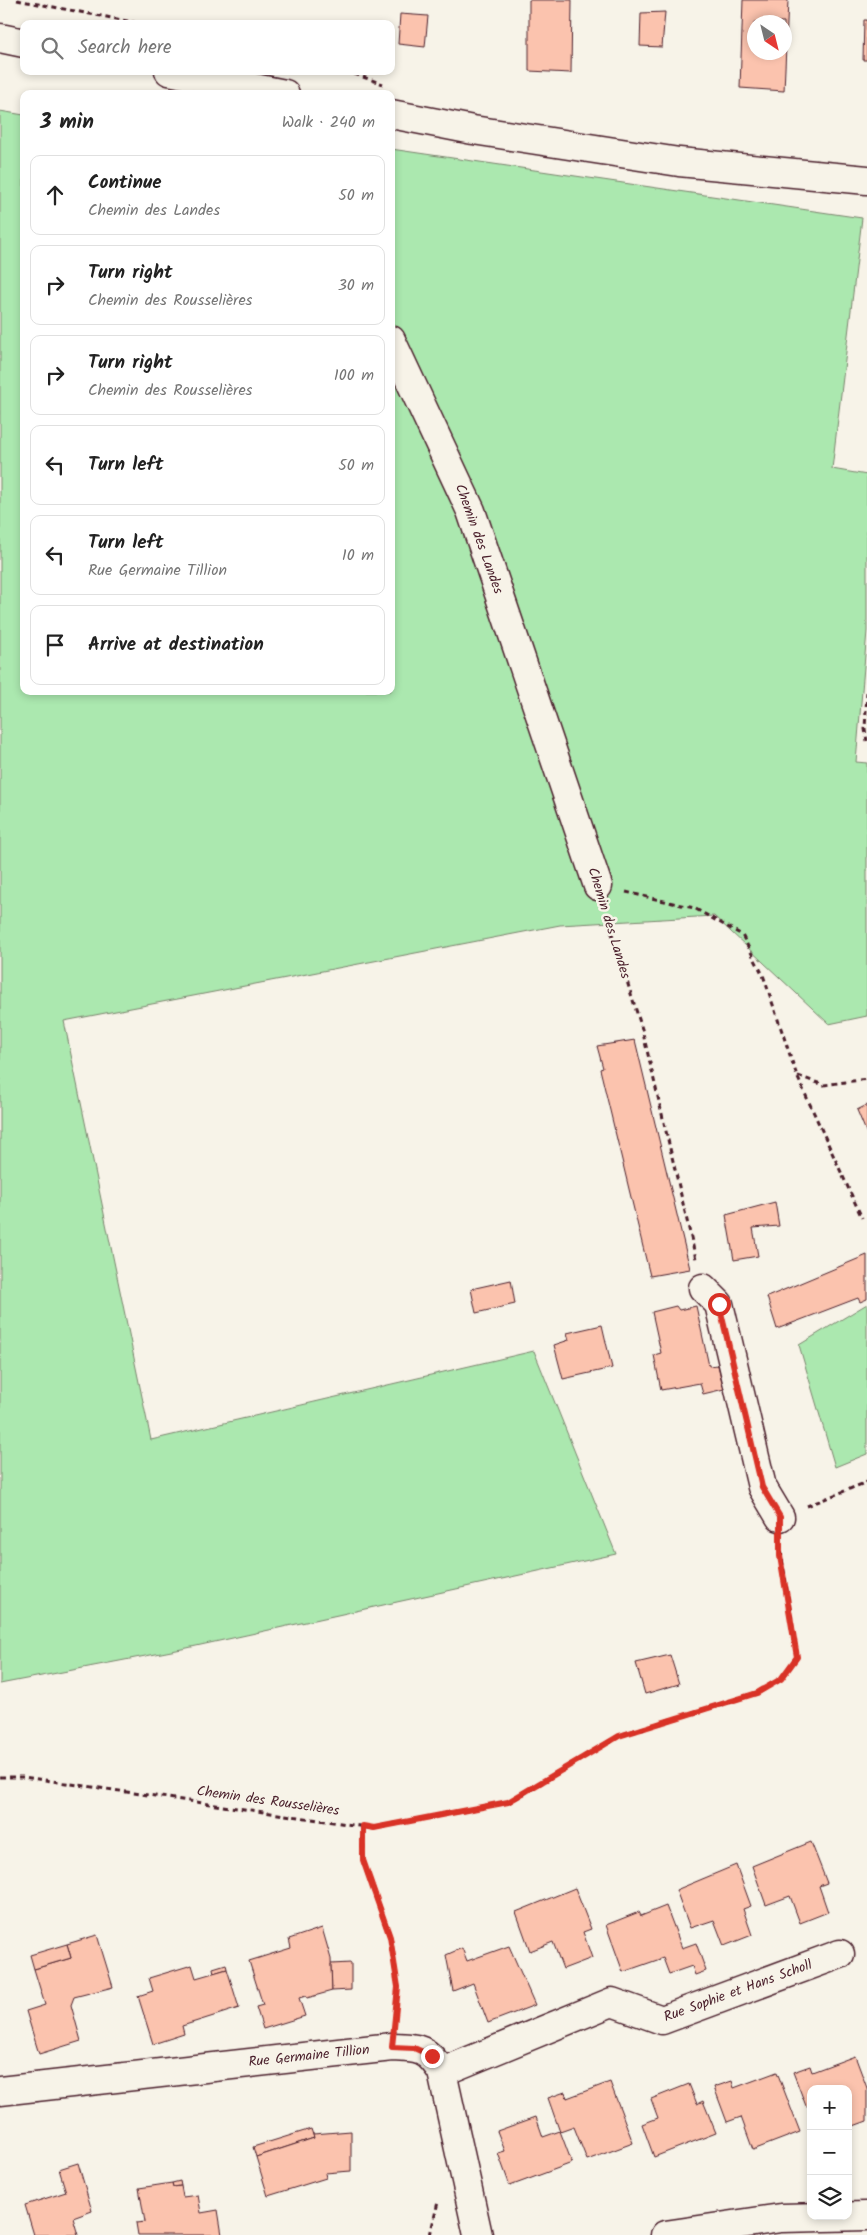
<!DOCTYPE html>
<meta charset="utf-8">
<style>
:root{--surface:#fff;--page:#f6f6f6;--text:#222;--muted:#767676;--line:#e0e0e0}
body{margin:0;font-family:Kalam,sans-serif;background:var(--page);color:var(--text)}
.controls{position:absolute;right:15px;bottom:15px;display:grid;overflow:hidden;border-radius:10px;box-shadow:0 2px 8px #0003}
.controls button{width:45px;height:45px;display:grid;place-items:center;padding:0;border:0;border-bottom:1px solid var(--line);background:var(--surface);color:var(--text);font:25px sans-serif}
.compass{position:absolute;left:747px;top:15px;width:45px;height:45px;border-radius:50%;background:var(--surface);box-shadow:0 2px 8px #0003;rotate:145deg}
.stop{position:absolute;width:15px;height:15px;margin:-11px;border:4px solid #d93025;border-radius:50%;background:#fff}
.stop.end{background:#d93025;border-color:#fff;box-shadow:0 1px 5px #0008}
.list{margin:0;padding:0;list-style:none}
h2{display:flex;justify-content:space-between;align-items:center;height:65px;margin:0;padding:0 20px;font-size:21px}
h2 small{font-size:16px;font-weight:400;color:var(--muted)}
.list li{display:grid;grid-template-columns:32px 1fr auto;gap:15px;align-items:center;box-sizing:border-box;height:80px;margin:0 10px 10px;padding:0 10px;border:1px solid var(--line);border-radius:10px}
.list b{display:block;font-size:19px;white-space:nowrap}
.list p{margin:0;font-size:16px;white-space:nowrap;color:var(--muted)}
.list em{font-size:16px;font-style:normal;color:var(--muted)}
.icon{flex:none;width:28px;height:28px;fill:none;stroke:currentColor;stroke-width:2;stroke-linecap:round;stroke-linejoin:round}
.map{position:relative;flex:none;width:867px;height:2235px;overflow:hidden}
.search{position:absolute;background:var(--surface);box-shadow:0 2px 8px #0003;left:20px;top:20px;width:375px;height:55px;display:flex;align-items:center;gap:12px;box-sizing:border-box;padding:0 18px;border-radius:10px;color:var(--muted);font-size:19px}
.panel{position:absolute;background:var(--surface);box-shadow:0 2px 8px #0003;left:20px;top:90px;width:375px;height:605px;border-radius:10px}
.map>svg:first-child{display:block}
.green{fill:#abe8af;stroke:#7a846d}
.building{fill:#fbc3ae;stroke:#4a1f2b;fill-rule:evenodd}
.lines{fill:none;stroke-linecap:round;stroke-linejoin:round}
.minor-casing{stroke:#4a1f2b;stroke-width:31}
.path{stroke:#4a1f2b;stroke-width:3;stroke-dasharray:5 4;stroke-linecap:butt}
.minor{stroke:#f7f3e8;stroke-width:28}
.route{stroke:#d93025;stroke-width:6}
.labels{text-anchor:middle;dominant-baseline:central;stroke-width:5;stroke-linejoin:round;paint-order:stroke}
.street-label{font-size:14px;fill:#4a1f2b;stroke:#f7f3e8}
</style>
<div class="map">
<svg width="867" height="2235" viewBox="0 0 867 2235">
<rect width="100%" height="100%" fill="#f7f3e8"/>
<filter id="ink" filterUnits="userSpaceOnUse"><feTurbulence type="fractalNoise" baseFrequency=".02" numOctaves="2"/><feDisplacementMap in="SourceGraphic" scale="10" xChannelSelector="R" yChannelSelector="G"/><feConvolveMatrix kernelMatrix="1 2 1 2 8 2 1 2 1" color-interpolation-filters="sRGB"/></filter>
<g filter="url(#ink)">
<g class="green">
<path d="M0,111l24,4v576h367v-542l471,69 -30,251 35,6v156l-11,131 11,1v253l-38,8 -115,-108 -154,9 -496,96 87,419 383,-89 82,203 -429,94 -187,36z"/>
<path d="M867,1304v150l-32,13 -36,-122z"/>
</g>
<g class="building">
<path d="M529,0h43l-1,73 -42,-2z"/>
<path d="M743,0h45l-4,91 -44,-3zM754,22h30v30h-30z"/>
<path d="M665,12l-3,35 -22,-1 1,-33z"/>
<path d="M400,14l28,2 -3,31 -27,-3z"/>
<path d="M864,20h3v40h-4z"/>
<path d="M635,1040l55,229 -40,7 -50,-207 3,-1 -6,-22z"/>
<path d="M867,1105v29l-10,-24z"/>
<path d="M775,1202l4,24 -26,2 5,28 -24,4 -8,-45z"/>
<path d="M867,1255v44l-7,3 -2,-4 -81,31 -10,-32z"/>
<path d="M511,1280l4,24 -39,9 -5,-24z"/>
<path d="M676,1306l3,4 17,-4 13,60 9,-1 6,24 -21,5 -3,-11 -39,7 -7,-35 7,-2 -9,-41z"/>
<path d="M602,1325l10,43 -49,11 -9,-34 15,-5 -2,-7z"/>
<path d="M670,1655l9,29 -34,10 -9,-31z"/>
<path d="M811,1842l16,41 -8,3 9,26 -28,11 -10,-27 -24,9 -14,-39z"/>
<path d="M736,1865l15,41 -8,3 9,26 -28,11 -10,-26 -24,8 -14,-38z"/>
<path d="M575,1888l16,41 -8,3 9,26 -29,11 -10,-27 -23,9 -14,-39z"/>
<path d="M666,1906l16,42 14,-5 10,28 -11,4 -3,-9 -23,8 -6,-16 -40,14 -17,-47 33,-13 2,4z"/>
<path d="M322,1928l9,31 1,32 -25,7 -1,-2 -7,2 6,18 -42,13 -7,-22 7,-2 -14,-44 42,-13 -2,-9z"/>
<path d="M97,1935l16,52 -39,10 -3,8 10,36 -42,13 -13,-43 19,-6 -11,-36 37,-11 -4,-14z"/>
<path d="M67,1944l4,14 -37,11 -4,-14z"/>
<path d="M509,1946l26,59 -47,18 -15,-40 -20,8 -7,-36 16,-7 5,13z"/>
<path d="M351,1963v27l-19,1 -1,-27z"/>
<path d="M226,1964l1,5 -13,4 -1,-5z"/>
<path d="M192,1965l4,13 31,-9 12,39 -57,18 2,8 -31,10 -15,-48 15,-5 -4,-13z"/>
<path d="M855,2056l12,32v33l-19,7v-39h-37v15l-5,2 -13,-34 17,-6 2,6z"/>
<path d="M777,2072l23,60 -47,18 -12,-33 -14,5 -13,-35 18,-6 2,7z"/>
<path d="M610,2082l23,61 -46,17 -13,-33 -14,5 -12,-34 17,-6 2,6z"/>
<path d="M689,2084l8,20 6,-3 13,32 -62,24 -12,-33 16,-6 -7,-19z"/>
<path d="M536,2117l7,20 17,-6 12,32 -62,23 -12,-33 7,-2 -8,-20z"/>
<path d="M311,2129l3,9 -58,19 -3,-10z"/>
<path d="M351,2131v40l-26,2 1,5 -58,18 -12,-39 58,-19 -1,-4z"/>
<path d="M78,2163l14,48 -19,7 5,17h-44l-9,-30 41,-13 -7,-23z"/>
<path d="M180,2181l1,5 -8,1 -1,-4z"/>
<path d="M172,2183l1,4 8,-1 2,11 15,-2 3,18 17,-3 4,25h-84l-2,-12 9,-1 -6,-34z"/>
</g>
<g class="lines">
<defs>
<g id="minor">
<path d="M0,38l24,5"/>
<path d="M169,71l116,23"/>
<path d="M391,114l82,16 206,32 188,18"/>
<path d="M391,340l80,171 127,375"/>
<path d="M703,1288l16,16 43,183 18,30"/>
<path d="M442,2072l170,-70 50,18 178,-66"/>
<path d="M0,2091l392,-44c27,1 35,1 50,25l36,163"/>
<path d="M665,2235l116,-17 86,-2"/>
</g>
</defs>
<use href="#minor" class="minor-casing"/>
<g class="path">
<path d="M17,0l126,24"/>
<path d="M346,71l37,13"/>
<path d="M867,692l-2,37 2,12"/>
<path d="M626,892l68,16 48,27 21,40 34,101 65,142"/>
<path d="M606,914l36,115 54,230"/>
<path d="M798,1076l26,9 43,-6"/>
<path d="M807,1506l60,-24"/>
<path d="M0,1777h24l350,51 135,-26 110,-66 138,-43 24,-14 16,-22 -17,-111"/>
<path d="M363,1826v34l27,77 8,50 -3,30"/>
<path d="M430,2235l8,-33"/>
</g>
<use href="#minor" class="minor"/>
</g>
</g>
<g class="lines" filter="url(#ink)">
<path class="route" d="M432,2056l-18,-8 -22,-1 6,-60 -8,-50 -27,-77v-34l11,2 134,-26 111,-66 138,-43 24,-14 16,-22 -17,-101v-39l-18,-30 -43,-183"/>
</g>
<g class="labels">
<g class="street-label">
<text transform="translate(479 539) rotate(70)">Chemin des Landes</text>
<text transform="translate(609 923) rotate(73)">Chemin des Landes</text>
<text transform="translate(268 1801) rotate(8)">Chemin des Rousselières</text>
<text transform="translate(738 1991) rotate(-20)">Rue Sophie et Hans Scholl</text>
<text transform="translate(309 2056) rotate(-6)">Rue Germaine Tillion</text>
</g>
</g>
</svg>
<div class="controls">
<button>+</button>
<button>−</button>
<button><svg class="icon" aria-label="layers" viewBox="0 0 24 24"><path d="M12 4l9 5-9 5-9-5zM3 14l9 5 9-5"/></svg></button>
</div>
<svg class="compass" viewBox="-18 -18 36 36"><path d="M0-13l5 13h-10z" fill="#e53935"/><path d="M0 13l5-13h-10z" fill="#767676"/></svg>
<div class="stop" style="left:719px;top:1304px"></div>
<div class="stop end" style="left:432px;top:2056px"></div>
<div class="search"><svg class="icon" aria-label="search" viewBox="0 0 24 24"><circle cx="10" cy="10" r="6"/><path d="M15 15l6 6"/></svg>Search here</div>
<section class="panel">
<h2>3 min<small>Walk · 240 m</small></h2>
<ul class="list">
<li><svg class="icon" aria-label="ahead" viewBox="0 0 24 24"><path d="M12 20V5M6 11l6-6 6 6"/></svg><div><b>Continue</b><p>Chemin des Landes</p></div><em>50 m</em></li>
<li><svg class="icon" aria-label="right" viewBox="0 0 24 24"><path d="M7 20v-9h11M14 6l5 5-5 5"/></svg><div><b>Turn right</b><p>Chemin des Rousselières</p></div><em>30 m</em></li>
<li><svg class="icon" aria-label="right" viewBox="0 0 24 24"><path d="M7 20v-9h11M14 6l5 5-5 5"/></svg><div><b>Turn right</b><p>Chemin des Rousselières</p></div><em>100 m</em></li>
<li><svg class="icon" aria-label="left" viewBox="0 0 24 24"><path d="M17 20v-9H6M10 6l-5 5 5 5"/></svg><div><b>Turn left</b></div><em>50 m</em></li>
<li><svg class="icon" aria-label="left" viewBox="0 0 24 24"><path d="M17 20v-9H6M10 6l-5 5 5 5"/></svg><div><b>Turn left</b><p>Rue Germaine Tillion</p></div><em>10 m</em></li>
<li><svg class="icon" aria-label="arrive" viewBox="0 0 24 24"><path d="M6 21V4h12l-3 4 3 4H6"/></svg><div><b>Arrive at destination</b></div></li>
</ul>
</section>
</div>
